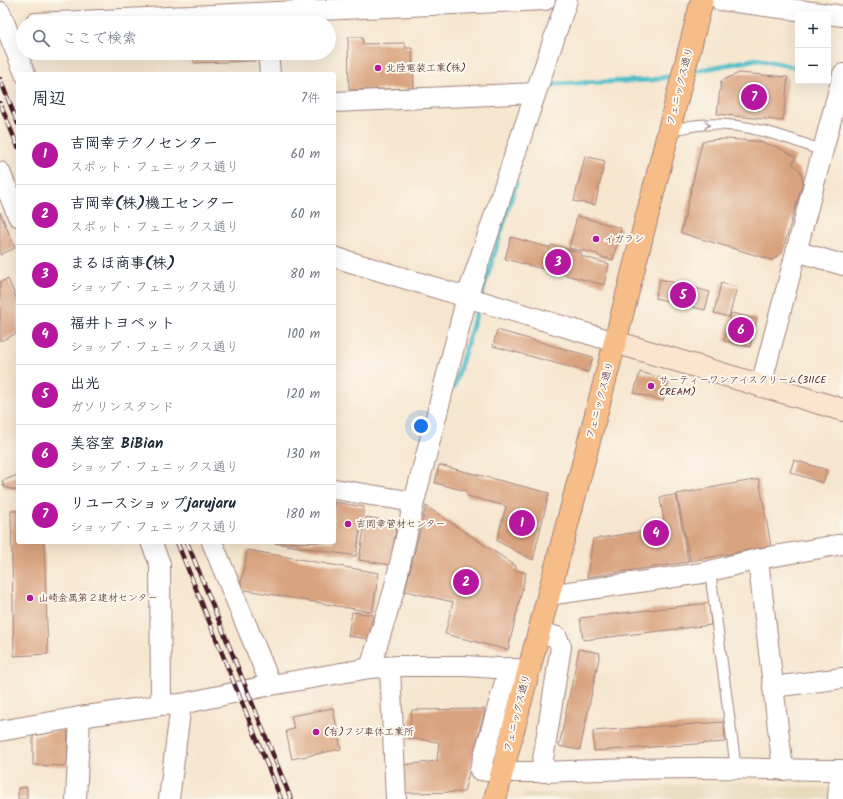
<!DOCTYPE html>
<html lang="ja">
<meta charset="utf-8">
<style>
:root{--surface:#fff;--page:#f2f2f3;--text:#1f2937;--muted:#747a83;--line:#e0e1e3;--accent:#b5179e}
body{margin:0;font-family:Kalam,"Klee One",sans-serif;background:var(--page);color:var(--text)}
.controls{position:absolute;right:12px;top:12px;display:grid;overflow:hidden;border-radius:4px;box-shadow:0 4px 16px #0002}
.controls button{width:36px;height:36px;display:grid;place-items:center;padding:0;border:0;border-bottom:1px solid var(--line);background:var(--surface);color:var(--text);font:20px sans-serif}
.you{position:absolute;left:421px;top:426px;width:14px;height:14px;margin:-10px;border:3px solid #fff;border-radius:50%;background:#1a73e8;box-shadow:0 0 0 6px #1a73e833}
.badge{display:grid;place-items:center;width:26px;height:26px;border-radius:50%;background:var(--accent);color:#fff;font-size:13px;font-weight:700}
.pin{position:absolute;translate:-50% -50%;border:2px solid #fff;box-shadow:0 1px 4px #0006}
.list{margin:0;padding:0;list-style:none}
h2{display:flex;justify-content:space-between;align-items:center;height:52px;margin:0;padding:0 16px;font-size:17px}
h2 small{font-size:13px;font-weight:400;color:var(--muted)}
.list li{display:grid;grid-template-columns:26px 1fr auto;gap:12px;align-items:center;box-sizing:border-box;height:60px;padding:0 16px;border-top:1px solid var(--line)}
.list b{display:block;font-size:15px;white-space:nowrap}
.list p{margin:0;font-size:13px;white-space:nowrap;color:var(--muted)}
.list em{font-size:13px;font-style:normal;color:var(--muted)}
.icon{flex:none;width:22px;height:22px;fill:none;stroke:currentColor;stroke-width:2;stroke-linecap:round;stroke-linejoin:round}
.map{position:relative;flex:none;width:843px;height:799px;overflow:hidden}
.search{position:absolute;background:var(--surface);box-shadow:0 4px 16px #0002;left:16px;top:16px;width:320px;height:44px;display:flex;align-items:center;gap:10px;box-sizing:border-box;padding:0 14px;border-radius:22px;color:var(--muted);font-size:15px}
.panel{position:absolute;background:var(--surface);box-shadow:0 4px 16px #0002;left:16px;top:72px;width:320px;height:472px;border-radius:4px}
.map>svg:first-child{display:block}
.built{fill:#e6daba}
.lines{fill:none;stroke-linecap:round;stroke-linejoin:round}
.stream{stroke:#50bec8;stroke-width:5}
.building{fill:#d9a37f}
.lane-casing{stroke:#a0827d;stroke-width:12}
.street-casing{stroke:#a0827d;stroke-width:22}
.secondary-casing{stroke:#a0827d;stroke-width:24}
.primary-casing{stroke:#a0827d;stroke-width:24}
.lane{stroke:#fff;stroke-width:10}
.street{stroke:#fff;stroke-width:20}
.secondary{stroke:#fce5cf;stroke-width:22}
.primary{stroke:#f7bd88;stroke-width:22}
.rail-casing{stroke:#4a1f2b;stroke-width:4.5}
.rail{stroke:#fbf7ec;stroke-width:3;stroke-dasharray:9;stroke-linecap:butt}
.oneway{stroke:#ae9aa0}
.poi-dot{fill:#b5179e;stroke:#fbf7ec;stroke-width:1.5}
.labels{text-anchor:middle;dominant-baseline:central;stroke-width:4;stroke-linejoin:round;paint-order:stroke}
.poi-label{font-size:10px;fill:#4a1f2b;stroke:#fbf7ec;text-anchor:start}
.street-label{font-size:10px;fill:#4a1f2b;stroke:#fbf7ec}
</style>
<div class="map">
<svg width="843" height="799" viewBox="0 0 843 799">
<rect width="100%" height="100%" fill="#fbf7ec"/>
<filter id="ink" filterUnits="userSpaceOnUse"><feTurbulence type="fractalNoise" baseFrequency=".025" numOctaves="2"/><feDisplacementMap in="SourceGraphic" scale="8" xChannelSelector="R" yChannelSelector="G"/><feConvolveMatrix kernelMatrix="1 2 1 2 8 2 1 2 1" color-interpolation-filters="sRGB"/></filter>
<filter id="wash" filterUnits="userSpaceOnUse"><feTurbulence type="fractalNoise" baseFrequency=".012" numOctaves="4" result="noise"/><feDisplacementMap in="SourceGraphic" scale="16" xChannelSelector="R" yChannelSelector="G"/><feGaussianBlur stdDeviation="0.9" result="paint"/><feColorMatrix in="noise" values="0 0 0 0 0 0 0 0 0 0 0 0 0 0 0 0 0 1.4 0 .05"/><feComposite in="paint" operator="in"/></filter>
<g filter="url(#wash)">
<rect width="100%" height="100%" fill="#f6e6cf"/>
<path class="built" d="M736,782l97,6 -1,11h-309l1,-5z"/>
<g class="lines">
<g class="stream">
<path d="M690,72l67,-13 41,9"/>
<path d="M828,74l11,3"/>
<path d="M543,94l12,-10 97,-4 24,-5"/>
<path d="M481,297l35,-114"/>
<path d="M454,387l25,-82"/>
</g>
</g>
<g id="blocks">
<g class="building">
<path d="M348,37h14l1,7 42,-1 1,5h6l2,40 -65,2z"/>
<path d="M193,53h62v8l-61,2z"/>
<path d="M739,73l49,4 -5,44 -66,-7 4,-33z"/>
<path d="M726,139l29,2 22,6 19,10 -4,7 8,6 3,11 -21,72 -10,7 -91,-27 21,-91 8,-2z"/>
<path d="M585,156l20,5 -10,44 -21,-4z"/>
<path d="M0,212l15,36 -15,7z"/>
<path d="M577,216l44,12 -8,32 -15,-4v-2l-29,-6z"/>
<path d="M511,237l39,11 1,-3 31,8 -1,3 28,8 -5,21 -99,-26z"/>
<path d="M8,279l10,23v31l-18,8v-59z"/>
<path d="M660,279l50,13 -5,18 -50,-12z"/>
<path d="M721,283l16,4 -8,30 -15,-4z"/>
<path d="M731,313l26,6 -7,28 -26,-6z"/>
<path d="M497,330l96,27 -5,15 -95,-26z"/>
<path d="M640,372l29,8 -6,21 -29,-8z"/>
<path d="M794,460l33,10 -4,13 -33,-11z"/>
<path d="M439,465l110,28 -16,67 -36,-19 9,-35 -39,-10 -1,-5 -31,-8z"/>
<path d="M18,475v16l-14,-4 -2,-6z"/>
<path d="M759,479l12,67 -81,15 -13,-67z"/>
<path d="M676,495l12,67 -101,15 6,-38 72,-11 -5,-31z"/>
<path d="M334,502l30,5 -8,49 -82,-13 60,-1z"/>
<path d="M426,506l90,60 -1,4 11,3 -18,77 -63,-16 8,-32 -48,-11z"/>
<path d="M11,511h7v31h26l4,112 -34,2z"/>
<path d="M366,517l31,5 -7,43 -31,-5z"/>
<path d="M247,550l132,23 -7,39 -132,-23z"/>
<path d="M709,603l2,22 -128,15 -3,-22z"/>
<path d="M352,612l21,3 -4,24 -21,-3z"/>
<path d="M579,649l21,4 -20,97 -21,-4z"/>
<path d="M333,708l8,41 -49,10 -6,-28 8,-2 -3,-13z"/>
<path d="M485,709l-21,83 -59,1 -2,-28 34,-4 2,-19 -31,-4 4,-28z"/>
<path d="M724,722l1,20 -131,9 -1,-20z"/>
<path d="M68,729l-1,37 -34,-1v-29z"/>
<path d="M27,787v12h-9v-11z"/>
</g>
</g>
</g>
<g filter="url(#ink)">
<use href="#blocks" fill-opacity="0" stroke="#a0827d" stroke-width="1"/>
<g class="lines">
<defs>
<g id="lane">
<path d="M668,131c10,-2 20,-5 31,-6 42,-4 85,11 124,26"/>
<path d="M710,571l26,198"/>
</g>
<g id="street">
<path d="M720,0l123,16"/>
<path d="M0,12l25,62"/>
<path d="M35,23l510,-23"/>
<path d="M268,53l2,21"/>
<path d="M334,102l201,-9"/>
<path d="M0,172l18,44"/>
<path d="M796,251l47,14"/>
<path d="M334,257l281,85"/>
<path d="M761,385l82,-311"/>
<path d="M334,489l80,13"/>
<path d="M151,542l9,22 1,141"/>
<path d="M212,542l59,143"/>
<path d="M758,559l25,211"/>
<path d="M548,595l154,-22 56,-14 85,-15"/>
<path d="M538,632l19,5 4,10 -20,125c54,-2 107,-4 162,-4 46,0 93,2 140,2"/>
<path d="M390,667l6,132"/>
<path d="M370,668l24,-78 20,-88 53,-205 100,-297"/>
<path d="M773,687l70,-9"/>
<path d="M0,731l80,-14 81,-12 20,-1 90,-19 99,-17 27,-2h68l64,4"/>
<path d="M486,771l-6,-1 29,-102"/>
<path d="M513,772h28"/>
<path d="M76,799l4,-82"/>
<path d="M169,799l12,-95"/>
<path d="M838,799l1,-15h4"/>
</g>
<path id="secondary" d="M615,342l228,68"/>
<path id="primary" d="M495,799l120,-457 87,-342"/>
</defs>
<use href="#lane" class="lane-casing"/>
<use href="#street" class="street-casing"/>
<use href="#secondary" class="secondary-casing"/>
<use href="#primary" class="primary-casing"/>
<use href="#lane" class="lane"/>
<use href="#street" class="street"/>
<use href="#secondary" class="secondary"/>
<use href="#primary" class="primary"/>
<defs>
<g id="rail">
<path d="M0,79l18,45"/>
<path d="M0,103l18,44"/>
<path d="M177,542l104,257"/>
<path d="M187,542l104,257"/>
</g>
</defs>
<use href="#rail" class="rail-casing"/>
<use href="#rail" class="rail"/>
</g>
<defs><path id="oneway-chevron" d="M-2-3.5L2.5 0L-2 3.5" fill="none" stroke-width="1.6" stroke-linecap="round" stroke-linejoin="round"/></defs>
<use class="oneway" href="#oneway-chevron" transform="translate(707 125) rotate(1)"/>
</g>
<g class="poi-dot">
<circle cx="378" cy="68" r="4"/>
<circle cx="596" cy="239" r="4"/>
<circle cx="651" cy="386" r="4"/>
<circle cx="348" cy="524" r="4"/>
<circle cx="30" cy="598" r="4"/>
<circle cx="316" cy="732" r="4"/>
</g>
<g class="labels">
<g class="poi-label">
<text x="386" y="68">北陸電装工業(株)</text>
<text x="604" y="239">イガラシ</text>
<text x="659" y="380">サーティーワンアイスクリーム(31ICE<tspan x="659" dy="12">CREAM)</tspan></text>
<text x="356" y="524">吉岡幸管材センター</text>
<text x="38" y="598">山崎金属第２建材センター</text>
<text x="324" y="732">(有)フジ車体工業所</text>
</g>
<g class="street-label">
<text transform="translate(680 86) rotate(-76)">フェニックス通り</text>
<text transform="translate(600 400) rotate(-75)">フェニックス通り</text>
<text transform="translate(517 713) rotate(-76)">フェニックス通り</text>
</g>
</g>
</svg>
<div class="controls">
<button>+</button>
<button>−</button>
</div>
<div class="you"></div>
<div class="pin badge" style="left:522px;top:523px">1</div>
<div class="pin badge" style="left:466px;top:582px">2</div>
<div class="pin badge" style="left:558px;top:262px">3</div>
<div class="pin badge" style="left:656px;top:533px">4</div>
<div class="pin badge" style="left:683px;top:295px">5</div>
<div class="pin badge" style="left:741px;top:330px">6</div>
<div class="pin badge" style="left:754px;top:97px">7</div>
<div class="search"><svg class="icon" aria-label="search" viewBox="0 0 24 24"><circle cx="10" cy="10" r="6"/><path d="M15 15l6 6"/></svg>ここで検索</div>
<section class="panel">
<h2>周辺<small>7件</small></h2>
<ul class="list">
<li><span class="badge">1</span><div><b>吉岡幸テクノセンター</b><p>スポット · フェニックス通り</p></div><em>60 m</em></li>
<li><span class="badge">2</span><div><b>吉岡幸(株)機工センター</b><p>スポット · フェニックス通り</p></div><em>60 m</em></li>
<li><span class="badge">3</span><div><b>まるほ商事(株)</b><p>ショップ · フェニックス通り</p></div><em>80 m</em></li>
<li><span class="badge">4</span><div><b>福井トヨペット</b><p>ショップ · フェニックス通り</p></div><em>100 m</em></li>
<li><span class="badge">5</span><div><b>出光</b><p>ガソリンスタンド</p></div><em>120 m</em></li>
<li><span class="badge">6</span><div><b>美容室 BiBian</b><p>ショップ · フェニックス通り</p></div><em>130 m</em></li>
<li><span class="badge">7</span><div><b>リユースショップjarujaru</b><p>ショップ · フェニックス通り</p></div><em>180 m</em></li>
</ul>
</section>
</div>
